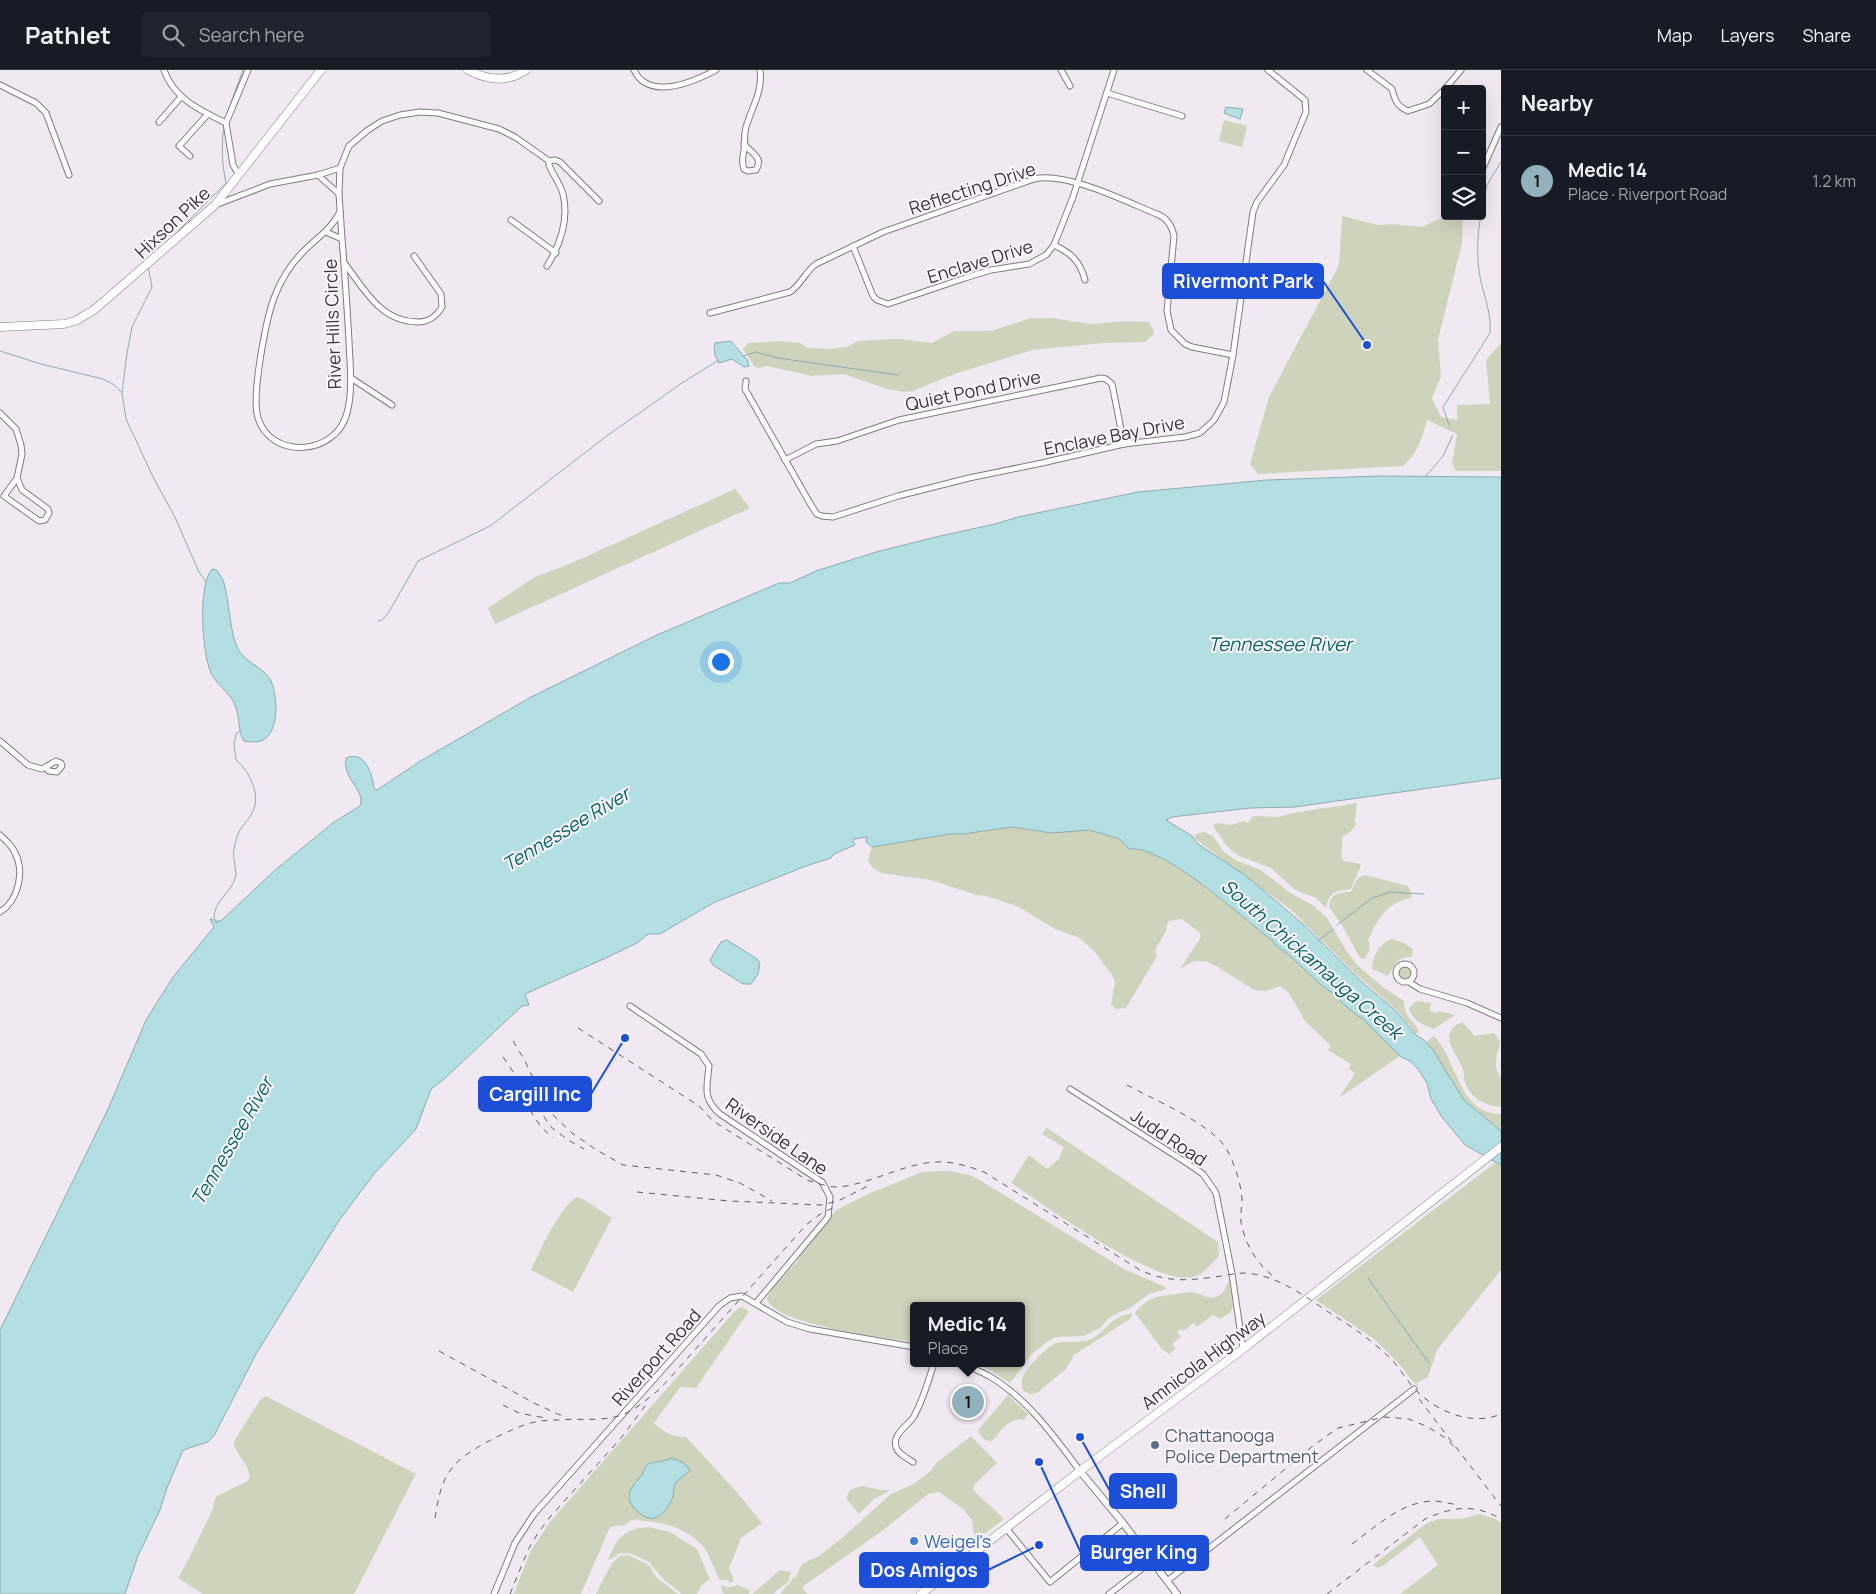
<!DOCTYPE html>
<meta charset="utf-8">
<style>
:root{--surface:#171b24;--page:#20242c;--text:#f1f3f6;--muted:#9ea1a6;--line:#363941;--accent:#93b1bc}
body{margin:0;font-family:Manrope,sans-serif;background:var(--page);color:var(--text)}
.controls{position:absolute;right:15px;top:15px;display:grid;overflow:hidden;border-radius:5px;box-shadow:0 5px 20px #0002}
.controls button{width:45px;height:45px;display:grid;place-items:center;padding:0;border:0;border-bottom:1px solid var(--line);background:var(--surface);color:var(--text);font:25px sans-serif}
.you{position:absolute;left:720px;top:591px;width:18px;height:18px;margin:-12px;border:4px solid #fff;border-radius:50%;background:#1a73e8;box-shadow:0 0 0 8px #1a73e833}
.badge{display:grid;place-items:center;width:32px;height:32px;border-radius:50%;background:var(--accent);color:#111;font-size:16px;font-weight:700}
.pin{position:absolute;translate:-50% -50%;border:2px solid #fff;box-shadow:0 1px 5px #0006}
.popup{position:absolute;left:910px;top:1232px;width:115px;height:65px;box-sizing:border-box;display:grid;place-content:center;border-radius:5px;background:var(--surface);filter:drop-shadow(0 1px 4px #0005);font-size:16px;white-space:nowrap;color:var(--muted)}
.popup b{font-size:19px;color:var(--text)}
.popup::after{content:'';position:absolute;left:50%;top:100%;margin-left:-10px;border:10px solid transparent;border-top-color:var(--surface)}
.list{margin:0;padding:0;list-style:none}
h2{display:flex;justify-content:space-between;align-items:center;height:65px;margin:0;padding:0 20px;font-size:21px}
h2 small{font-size:16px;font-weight:400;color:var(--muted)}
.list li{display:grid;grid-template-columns:32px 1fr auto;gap:15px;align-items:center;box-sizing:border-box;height:90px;padding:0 20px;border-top:1px solid var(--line)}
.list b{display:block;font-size:19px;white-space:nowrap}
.list p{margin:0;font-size:16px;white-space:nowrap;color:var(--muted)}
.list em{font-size:16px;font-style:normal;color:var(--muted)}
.icon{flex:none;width:28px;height:28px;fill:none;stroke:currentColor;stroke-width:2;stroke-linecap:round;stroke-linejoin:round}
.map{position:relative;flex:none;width:1501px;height:1524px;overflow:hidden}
header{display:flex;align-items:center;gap:30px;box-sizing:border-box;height:70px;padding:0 25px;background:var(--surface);border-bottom:1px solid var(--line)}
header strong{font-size:24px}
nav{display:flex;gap:28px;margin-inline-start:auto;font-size:18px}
.search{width:350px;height:45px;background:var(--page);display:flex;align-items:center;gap:12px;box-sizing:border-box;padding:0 18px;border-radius:5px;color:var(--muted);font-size:19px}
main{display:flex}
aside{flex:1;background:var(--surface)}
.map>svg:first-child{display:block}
.green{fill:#ced4bc}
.water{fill:#b3dee2;stroke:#8eabaf}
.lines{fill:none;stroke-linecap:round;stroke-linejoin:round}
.stream{stroke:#8eabaf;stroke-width:1}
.minor-casing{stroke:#817a82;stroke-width:7}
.tertiary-casing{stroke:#817a82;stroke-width:8}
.primary-casing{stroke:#817a82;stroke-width:9}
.minor{stroke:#fff;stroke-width:5}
.tertiary{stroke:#fff;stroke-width:6}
.primary{stroke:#fff;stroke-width:8}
.rail{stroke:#605b60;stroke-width:1;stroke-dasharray:6 6;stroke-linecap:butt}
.service-dot{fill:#5c6f8a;stroke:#fef7ff;stroke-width:2}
.shop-dot{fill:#3f7fe0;stroke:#fef7ff;stroke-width:2}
.labels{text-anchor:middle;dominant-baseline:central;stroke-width:4;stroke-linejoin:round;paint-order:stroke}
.street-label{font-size:18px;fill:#383438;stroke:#fef7ff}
.service-label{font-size:18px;fill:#4e5e75;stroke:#fef7ff;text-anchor:start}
.shop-label{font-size:18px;fill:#366cbe;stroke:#fef7ff;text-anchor:start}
.water-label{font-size:19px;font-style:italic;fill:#076369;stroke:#fef7ff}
.leader{fill:none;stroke:#1d4ed8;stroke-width:2}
.callout-dot{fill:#1d4ed8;stroke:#fef7ff;stroke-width:2}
.callout{fill:#1d4ed8;stroke:#1d4ed8;stroke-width:2}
.callout-label{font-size:19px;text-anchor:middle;font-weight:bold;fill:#fff}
</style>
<header>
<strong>Pathlet</strong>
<div class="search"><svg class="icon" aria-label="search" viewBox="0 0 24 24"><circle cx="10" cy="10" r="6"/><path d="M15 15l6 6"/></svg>Search here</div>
<nav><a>Map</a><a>Layers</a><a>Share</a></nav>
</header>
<main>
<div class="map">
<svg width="1501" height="1524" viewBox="0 0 1501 1524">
<rect width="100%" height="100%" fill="#f1e9f2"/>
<g class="green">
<path d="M1224,50l23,6 -5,21 -23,-6z"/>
<path d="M1342,146l36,9 14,-1 30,3 24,-11h17l-1,27 -24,97 3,37 -9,21 9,19 16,3v-15l33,-1 -4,-44 15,-17v128h-45l-4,-8 5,-29 -30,-14c-5,18 -9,33 -24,46l-145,8 -8,-10 19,-67 70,-132z"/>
<path d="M1031,248h21l38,6 37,-3 22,1 5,9 -1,4 -8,7 -42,1 -70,7 -79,24 -41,17 -8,1 -18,-3 -43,-15 -32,2 -45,-10 -9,2 -4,-2 -11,-17 5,-6 33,-2 19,2 8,5 21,1 17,-2 13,-6 13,-1 28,-1 32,4 22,-12h37z"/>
<path d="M735,419l15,19 -255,116 -7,-16 47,-31 39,-15z"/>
<path d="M1357,733l-2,17 1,5 -6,7 -7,4 -2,21 3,4 17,3c-2,10 -7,16 -10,25 -14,2 -22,2 -25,19l-10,-10 -21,-8 -24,-22 -32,-12 -8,-6 -5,-5 -13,-19 3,-3 16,2 11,-4 5,2 5,-7 26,1 14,-4z"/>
<path d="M1012,757l40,6 37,-3 31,9 6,5 1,3c8,3 17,3 26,7 45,22 81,58 121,87l1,4 13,9 33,31 16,11 4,6 17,14 6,3 4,5 32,32 -61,42 16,-25 -6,-4 2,-5 -23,-14 3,-4 -26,-25 -16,-28 -9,-7 -14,5 -12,-1 -36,-23 -13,-6h-11l-14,8 21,-32 -2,-5 -17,-13 -14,2 -2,10 -11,19 2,6 -31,52 -10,1 -5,-5 4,-22 -3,-7 -18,-24 -16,-14 -23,-8 -38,-23 -31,-10 -9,-1 -46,-15 -50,-7 -9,-6 -4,-7 4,-13 78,-13h13z"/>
<path d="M1204,762l9,4 11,16 13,9 24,9 28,22 25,14 13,12 19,32 12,16 25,21 21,14c1,20 9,16 15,31l-3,2 -20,-25 -35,-30 -70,-69 -97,-72 2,-4z"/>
<path d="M1365,805l43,11 4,9 -1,3c-24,4 -34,22 -43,42 3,8 2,12 -4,19l-4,-1 -17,-31 -14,-20c1,-14 11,-15 22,-15 4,-8 5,-15 14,-17z"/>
<path d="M1391,869l13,4 9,6 -1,8c-17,0 -15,7 -24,19l-16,-7c0,-13 8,-25 19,-30z"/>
<circle cx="1404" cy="903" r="7"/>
<path d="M1416,931l15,2 -1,8 7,2 2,-2 16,4 -21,14c-12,-4 -22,-9 -25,-21z"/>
<path d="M1462,952l13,14 19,-3 6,8c-1,11 -9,26 1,36v30c-15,-1 -31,-9 -36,-25 -1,-4 -1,-10 -3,-15 -7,-16 -25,-34 0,-45z"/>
<path d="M1434,966c24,25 24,77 67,78v17l-37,-31 -38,-58z"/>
<path d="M1047,1058l171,114 1,14c-9,8 -13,18 -26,21 -39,9 -147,-71 -182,-94l18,-28 18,14 11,-9 6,-13 -22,-13z"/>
<path d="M1496,1092l5,3v105l-64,80 -9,27 -13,7 -16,-20 -25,-25 -58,-39z"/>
<path d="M947,1101l23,4 13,7 141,87 41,18 1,2 -17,5 -20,15 -10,3 -10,6 -9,10 -16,8 -28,1 -8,4 -16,13 -22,29 -20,-13 -15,-7h47v-57h-108v36c-26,-4 -143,-17 -147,-44l5,-10 25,-26 6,-11 33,-41 32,-16 54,-22z"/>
<path d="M578,1127l5,2 29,19 -39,74 -42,-22c8,-17 30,-67 47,-73z"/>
<path d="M1229,1210l4,27 -3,6 -10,6 -7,-4 -16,12 -3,-4 -11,8 -2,-2 -4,3 4,5 -9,7 4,5 -7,5 -7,-5 -27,-36c14,-17 21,-16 41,-19 5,-1 10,-2 16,-2 8,1 14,7 23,5 8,-1 12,-11 14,-17z"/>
<path d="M741,1237l8,4 -53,77 -16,-1 -26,36c10,9 19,14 32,14l49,53 27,33 -21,15 -12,31 4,7v6l-3,1 -3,-3h-7c-6,-9 -9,-22 -15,-31 -17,-23 -48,-28 -74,-29l-6,5 -15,2 -29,67h-67l16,-42 20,-30 184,-210z"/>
<path d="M1133,1243l-3,6 -56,36 -8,14 -29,24 -7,1 -7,-4c-1,-3 -2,-8 -1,-11 3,-10 25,-33 34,-36 12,-3 24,1 35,-4 18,-9 17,-22 42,-26z"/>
<path d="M1008,1325l20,19 -4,6c-15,-4 -23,11 -32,21 -8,0 -11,-4 -14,-11z"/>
<path d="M266,1326l150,78 -62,120h-151l-25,-16 12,-22 23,-47 1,-8 3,-5 31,-15c7,-14 -14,-25 -14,-40l26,-41z"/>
<path d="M971,1366l26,27 -23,22 -1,5 31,29 -29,22 -3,-21 -9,-11 -24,-17 -11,2 -46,37 -80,56 5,7h-26c1,-5 9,-10 12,-16h2l7,-14 17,-8 23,-18 49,-44 21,-9 18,-13 6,-9z"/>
<path d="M862,1416l20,4h9l-17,9 -15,15 -12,-14c0,-11 6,-12 15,-14z"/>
<path d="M1480,1444l16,5 5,4v71h-101l38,-29 -18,-28 -36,28 -6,3 -4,-2v-2l53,-41 12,-4h22z"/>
<path d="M648,1457l22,5 27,17 13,30 -9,7 -4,8h-15l-18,-14 -15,-18 -17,-8 -12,-1 -9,6 -3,1c9,-23 16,-31 40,-33z"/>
<path d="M628,1485l21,10 7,12 22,17h-82l16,-31 8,-7z"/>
<path d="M780,1500l11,2 -3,10 -15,12h-21z"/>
<path d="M723,1515c4,4 10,2 14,0l13,5 -1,4h-24l-3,-2 -1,-6z"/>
</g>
<g class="water">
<path d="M1226,37l17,2 -3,10 -16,-6z"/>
<path d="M731,271l17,20 1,5 -5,1 -12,-8 -13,4c-4,-6 -6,-13 -4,-20z"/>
<path d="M1379,406l122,1v301l-207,29 -44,1 -78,9 -6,3 26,16 6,8 47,31 58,49 59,58 34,29 20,24 8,5 9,10 31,50 37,31v34l-36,-20 -23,-28 -11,-18 -4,-16 -9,-14 -8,-8 -9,-4 -33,-33 -4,-5 -6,-3 -17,-14 -4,-6 -16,-11 -33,-31 -13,-9 -2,-4c-30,-22 -108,-96 -144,-92l-9,-10 -31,-9 -37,3 -40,-6 -49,7h-13l-78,13 -6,-5 1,-5 -13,2 -1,3 2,3 -21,9 -3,4 -25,8 -93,37 -53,31h-12l-11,9 -29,14 -83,37 4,11 -7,1 -79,74 -12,9 -15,40 -42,45 -36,48 -82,132 -41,80 -7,8 -25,8 -16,38 -7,22 -22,46 -13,38h-125v-264l108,-221 38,-89 27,-43 41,-50 -4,-8h2l4,3 6,-2 52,-49 60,-49 26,-16c6,-16 -18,-27 -14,-48 19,-8 26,15 28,30l3,2 45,-30 109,-63 126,-62 122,-52h11l26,-12 60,-19 64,-16 55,-12 23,-7 120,-25 129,-12z"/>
<path d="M212,499l5,1c2,4 6,9 7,13 6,22 5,44 13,64 6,15 25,19 33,32 8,15 10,52 -7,61 -5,3 -13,2 -19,1 -6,-9 -4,-22 -8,-33 -4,-13 -15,-20 -23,-31 -11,-17 -16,-92 -1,-108z"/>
<path d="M727,870l30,19 3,4 -2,11 -7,10h-8l-30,-19 -3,-5 11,-18z"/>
<path d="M671,1388c7,2 16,5 19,13 -4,4 -12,8 -15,13 -2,3 -1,8 -2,12 -2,7 -9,18 -16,21 -10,6 -28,-10 -28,-20 0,-9 6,-13 11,-20 4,-4 4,-10 8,-13 4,-2 16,-2 23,-6z"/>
</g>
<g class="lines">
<g class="stream">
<path d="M226,46l17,-46"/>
<path d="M1482,140l5,-25 14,-23"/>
<path d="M168,171l58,-58c-4,-19 -5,-37 -2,-56"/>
<path d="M148,196l4,21 -20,40 -5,26 -5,40 4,26 28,60 21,38 23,53 8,12"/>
<path d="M0,281l41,13 62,15 10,5 8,8"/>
<path d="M743,286l12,-4 23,6 120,17"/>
<path d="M1449,355l-6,-18 47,-74c2,-21 -8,-41 -11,-62 -2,-17 -2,-38 2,-55"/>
<path d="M1426,406l17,-20 10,-21"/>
<path d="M378,551l4,-1 7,-8 29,-51 72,-35 118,-91 77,-54 34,-21"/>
<path d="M218,853l-4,-5c0,-16 15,-24 21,-39 3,-7 -3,-21 -1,-30 1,-6 3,-14 6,-19 4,-6 10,-12 13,-19 8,-17 -4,-40 -17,-51l-2,-16 2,-10 4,-3"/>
<path d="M1337,855l35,-27 18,-6 34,2"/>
<path d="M1318,871l16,-12"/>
<path d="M1368,1208l61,85"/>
</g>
<defs>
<g id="minor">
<path d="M164,0c9,28 37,41 62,53"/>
<path d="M634,0c2,4 6,10 10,12 20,13 53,-2 72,-12"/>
<path d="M1061,0l9,16"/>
<path d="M1367,0l25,19c3,12 5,17 16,22l21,-7 16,-15"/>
<path d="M0,15l36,18 10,10 23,62"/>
<path d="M1445,19l16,-19"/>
<path d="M1107,23l75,23"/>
<path d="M159,52l22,-25"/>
<path d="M744,74c7,9 20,13 12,26l-8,1 -4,-2c-3,-7 -1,-12 0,-19 1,-8 0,-16 2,-23 6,-20 17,-36 14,-57"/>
<path d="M190,86l-11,-10 29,-32"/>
<path d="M549,91l6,-1 5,2 39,39"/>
<path d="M1482,100l19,-43"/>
<path d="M239,105l-6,-10 -7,-42 22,-53"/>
<path d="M318,105l21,19 3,45"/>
<path d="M339,124l1,-26"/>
<path d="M218,134l52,-20 48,-9 22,-7 9,-22 19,-16 14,-9 18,-6 20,-3 18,1 61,16 16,8 34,24v4c4,10 11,18 14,29 6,25 -3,51 -16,72"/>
<path d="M511,150l45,33"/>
<path d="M326,162l16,7c3,34 5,68 7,102 1,24 4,50 -2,72 -11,43 -76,47 -89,5 -7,-22 8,-98 16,-120 6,-16 16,-33 28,-45 14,-15 28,-22 38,-41"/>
<path d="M1054,175c17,8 26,16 31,35"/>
<path d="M853,176l20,50 4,4 11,4 77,-26 26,-8 38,-6 17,-9 8,-10 19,-48 41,-127"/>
<path d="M345,194c20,26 35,57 72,58 12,0 19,-5 25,-15l-1,-13 -27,-38"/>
<path d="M710,243l80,-21c11,-7 15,-20 26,-28l67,-32 151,-53c32,-8 93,23 125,36 9,4 13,11 15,21l-7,75 4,19 14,14 7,3 41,8"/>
<path d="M351,308l41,27"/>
<path d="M746,311l-1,8 66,116 6,9 5,2 11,1 65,-21 71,-18 73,-15 82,-19 61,-7 15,-4 14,-13 10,-18 9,-47 20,-143 4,-10 27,-37 22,-53 -1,-12 -37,-30"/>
<path d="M0,343l16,16 5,16 1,9 -5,24 -13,18 35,25 6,-1 4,-7 -1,-4 -26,-19 -5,-12"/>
<path d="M785,390l31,-16 21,-3 62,-21 202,-42 5,1 6,5 12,60"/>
<path d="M0,671l28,24 14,4 14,-8 5,2 1,3 -5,6 -8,-1 -3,-3"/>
<path d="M0,765c6,6 12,10 15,18 10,19 3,48 -15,59"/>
<circle cx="1405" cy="903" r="9"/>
<path d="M1409,912l11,7 47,14 34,15"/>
<path d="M630,936l71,48 8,12c-2,22 -7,32 11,48l102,68 8,15 -2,20 -72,86"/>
<path d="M1070,1019l117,74 16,11 13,19 16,81 11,75"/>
<path d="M960,1293c10,4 20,8 29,13 38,22 65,60 91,95"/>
<path d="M913,1392c-6,-4 -15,-8 -17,-15 -4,-12 11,-21 17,-29 10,-17 15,-36 21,-55"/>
<path d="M1006,1458l44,54 73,-59"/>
<path d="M1167,1511l247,-192"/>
<path d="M494,1524l21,-51 19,-29 185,-208 11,-8 12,-2 45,26 23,7 104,18"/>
<path d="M1109,1524l43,-33"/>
</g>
<path id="tertiary" d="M1080,1401l43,52 54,71"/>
<g id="primary">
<path d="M468,0c19,10 39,13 58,0"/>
<path d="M0,257l64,-3 11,-3 19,-11 121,-105 106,-135"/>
<path d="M921,1524l159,-123 163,-122 258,-202"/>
</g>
</defs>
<use href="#minor" class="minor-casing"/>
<use href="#tertiary" class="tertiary-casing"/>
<use href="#primary" class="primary-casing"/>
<use href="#minor" class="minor"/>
<use href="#tertiary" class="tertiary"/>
<use href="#primary" class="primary"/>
<g class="rail">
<path d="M578,958l121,78 14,15 94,59c10,3 20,7 30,7 32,-2 65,-23 98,-25 17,-1 33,4 49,10l156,98c26,12 46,11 74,7 10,-1 21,-4 31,-4 33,2 62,25 88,42 21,13 41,27 58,44 9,9 15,21 24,30 20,22 57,38 86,25"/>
<path d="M513,971l11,18 21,44 9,13 18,17 23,16 28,16 93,10 24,8 32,18"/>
<path d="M503,987l48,70 17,13 16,9"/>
<path d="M510,1010l31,47 12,11"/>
<path d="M1127,1015c26,14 84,39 99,63 8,14 15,35 16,51 0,8 -2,16 -1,23 4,23 17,44 36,57"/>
<path d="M637,1122l92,9 92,4 17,-4 34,-17"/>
<path d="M439,1281l95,52 26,12 7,2"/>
<path d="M1419,1329l82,107"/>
<path d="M503,1335l16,8 26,5"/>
<path d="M435,1448c3,-17 5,-35 17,-50 12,-17 55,-37 75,-44 10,-3 20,-4 31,-4 21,-2 43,2 64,-5 15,-6 26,-17 38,-26l146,-164 13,-10 17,-9"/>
<path d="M1225,1449l89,-74 24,-17 46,-11 25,2 19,8 16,10 13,12"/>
<path d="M1352,1474c25,-18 51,-44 84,-43 8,1 16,3 23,4"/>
<path d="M510,1524l18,-44 10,-17 12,-16 71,-79 24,-32"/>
<path d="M1327,1524l98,-75c27,-12 49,-16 76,0"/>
</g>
</g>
<circle class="service-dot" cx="1155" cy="1375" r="5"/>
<circle class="shop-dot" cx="914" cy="1471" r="5"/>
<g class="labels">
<g class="street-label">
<text transform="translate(972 118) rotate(-18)">Reflecting Drive</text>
<text transform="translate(172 152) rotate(-43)">Hixson Pike</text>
<text transform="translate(980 191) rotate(-17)">Enclave Drive</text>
<text transform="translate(332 254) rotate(-92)">River Hills Circle</text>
<text transform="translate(973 320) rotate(-12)">Quiet Pond Drive</text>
<text transform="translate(1114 365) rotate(-11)">Enclave Bay Drive</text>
<text transform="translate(777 1066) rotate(35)">Riverside Lane</text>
<text transform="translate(1169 1067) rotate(34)">Judd Road</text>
<text transform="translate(656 1287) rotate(-48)">Riverport Road</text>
<text transform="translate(1203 1290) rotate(-37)">Amnicola Highway</text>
</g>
<g class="service-label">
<text x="1165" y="1365">Chattanooga<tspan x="1165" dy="21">Police Department</tspan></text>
</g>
<g class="shop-label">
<text x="924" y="1471">Weigel's</text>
</g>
<g class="water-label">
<text x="1280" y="574">Tennessee River</text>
<text transform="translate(566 759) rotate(-31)">Tennessee River</text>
<text transform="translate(1312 889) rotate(41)">South Chickamauga Creek</text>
<text transform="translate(232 1071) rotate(-60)">Tennessee River</text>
</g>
</g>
<path class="leader" d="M1367 275L1323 211M625 968L591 1024M1080 1367L1110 1421M1039 1392L1081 1483M1039 1475L988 1500"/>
<g class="callout-dot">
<circle cx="1367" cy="275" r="5"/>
<circle cx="625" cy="968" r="5"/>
<circle cx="1080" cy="1367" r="5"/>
<circle cx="1039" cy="1392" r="5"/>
<circle cx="1039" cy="1475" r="5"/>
</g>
<g class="callout">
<rect x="1163" y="194" width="160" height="34" rx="5"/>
<rect x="479" y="1007" width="112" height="34" rx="5"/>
<rect x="1110" y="1404" width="66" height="34" rx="5"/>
<rect x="1081" y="1466" width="127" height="34" rx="5"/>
<rect x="860" y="1483" width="128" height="34" rx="5"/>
</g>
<g class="callout-label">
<text x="1243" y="218">Rivermont Park</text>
<text x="535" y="1031">Cargill Inc</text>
<text x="1143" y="1428">Shell</text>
<text x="1144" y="1489">Burger King</text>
<text x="924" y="1507">Dos Amigos</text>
</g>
</svg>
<div class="controls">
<button>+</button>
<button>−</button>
<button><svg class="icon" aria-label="layers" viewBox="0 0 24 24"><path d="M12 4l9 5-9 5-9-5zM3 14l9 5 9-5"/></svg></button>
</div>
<div class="you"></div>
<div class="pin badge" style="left:968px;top:1332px">1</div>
<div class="popup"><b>Medic 14</b>Place</div>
</div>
<aside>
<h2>Nearby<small></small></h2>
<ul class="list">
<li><span class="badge">1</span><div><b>Medic 14</b><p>Place · Riverport Road</p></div><em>1.2 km</em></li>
</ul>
</aside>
</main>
